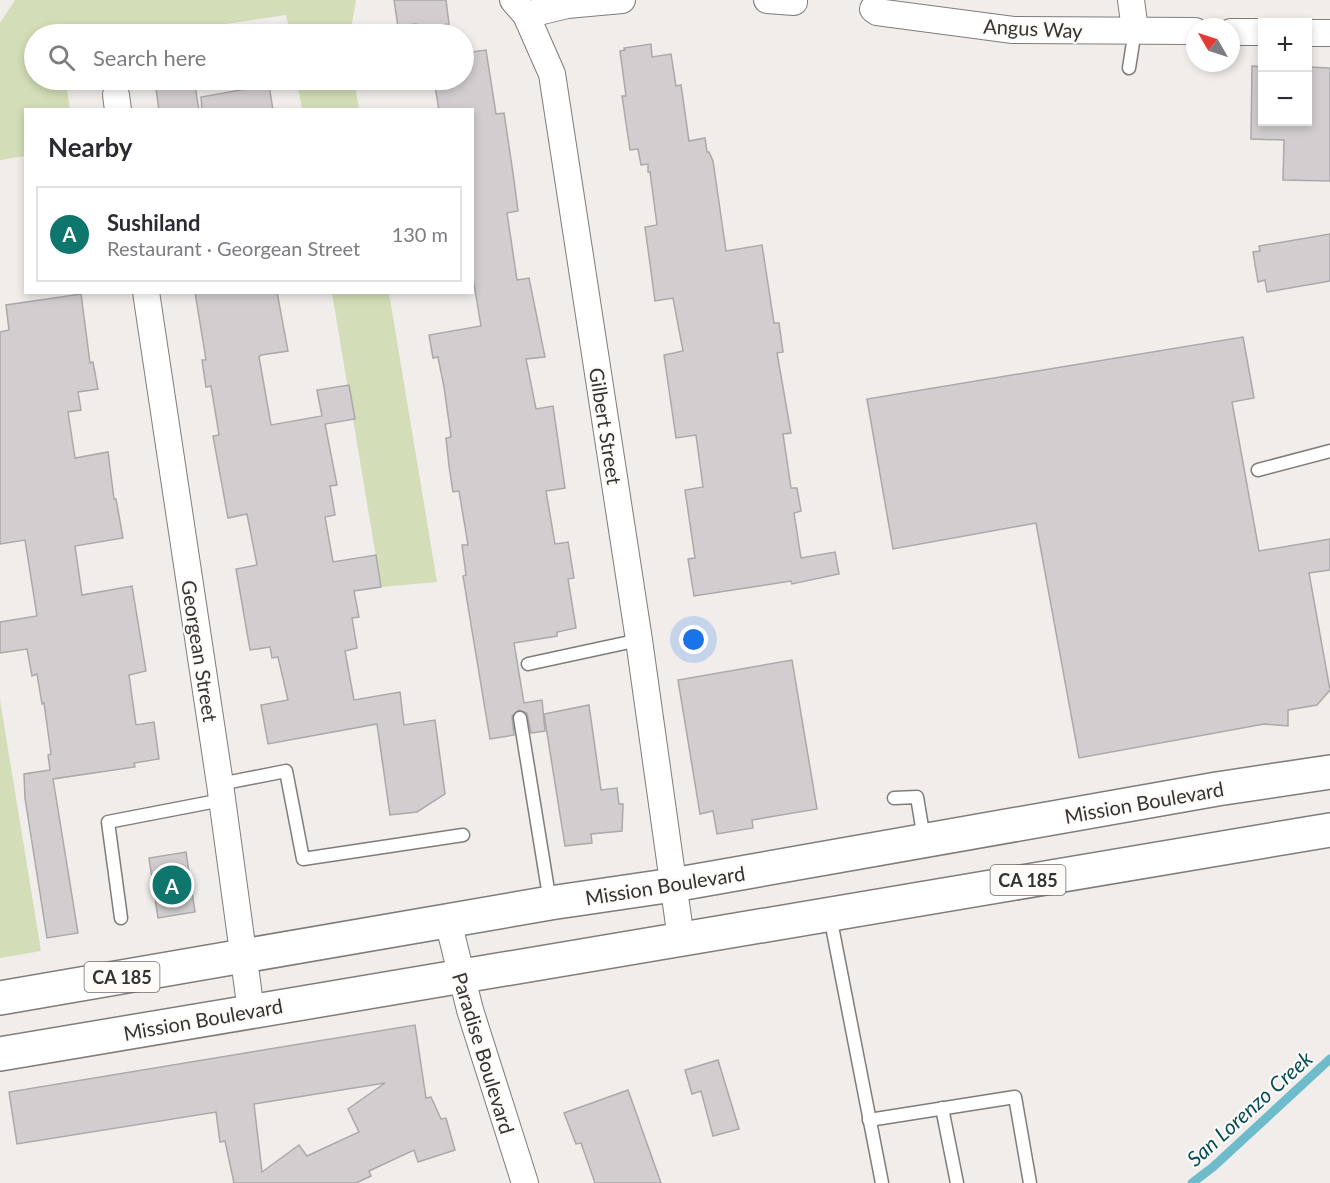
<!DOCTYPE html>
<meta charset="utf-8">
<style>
:root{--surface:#fff;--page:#f2f2f3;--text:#2b2b33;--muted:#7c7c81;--line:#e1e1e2;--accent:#0f766e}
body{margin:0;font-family:Lato,sans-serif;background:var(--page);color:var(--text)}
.controls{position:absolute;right:18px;top:18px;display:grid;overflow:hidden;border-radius:0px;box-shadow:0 3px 9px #0003}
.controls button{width:54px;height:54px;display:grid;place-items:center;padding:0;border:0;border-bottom:2px solid var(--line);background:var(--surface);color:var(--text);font:30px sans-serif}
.compass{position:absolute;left:1186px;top:18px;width:54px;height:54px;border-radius:50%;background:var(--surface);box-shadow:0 3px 9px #0003;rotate:309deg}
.you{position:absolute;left:694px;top:640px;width:21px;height:21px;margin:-15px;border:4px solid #fff;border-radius:50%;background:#1a73e8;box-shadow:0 0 0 9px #1a73e833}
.badge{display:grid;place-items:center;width:39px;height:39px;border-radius:50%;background:var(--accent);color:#fff;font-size:20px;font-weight:700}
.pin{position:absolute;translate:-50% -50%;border:3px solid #fff;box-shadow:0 2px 6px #0006}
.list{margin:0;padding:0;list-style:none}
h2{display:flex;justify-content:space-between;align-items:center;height:78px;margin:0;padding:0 24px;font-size:26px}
h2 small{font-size:20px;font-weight:400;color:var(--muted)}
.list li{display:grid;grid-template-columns:39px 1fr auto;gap:18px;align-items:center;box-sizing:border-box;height:96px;margin:0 12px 12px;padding:0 12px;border:2px solid var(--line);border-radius:0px}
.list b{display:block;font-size:22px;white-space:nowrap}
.list p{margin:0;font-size:20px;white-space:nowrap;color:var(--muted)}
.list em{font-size:20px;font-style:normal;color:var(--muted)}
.icon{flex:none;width:33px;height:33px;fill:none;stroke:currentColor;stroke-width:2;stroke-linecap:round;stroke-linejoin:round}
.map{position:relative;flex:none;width:1330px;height:1183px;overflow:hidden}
.search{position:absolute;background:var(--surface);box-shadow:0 3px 9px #0003;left:24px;top:24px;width:450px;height:66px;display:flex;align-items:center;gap:15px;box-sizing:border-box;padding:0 21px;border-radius:33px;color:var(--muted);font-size:22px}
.panel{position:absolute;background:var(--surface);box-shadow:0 3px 9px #0003;left:24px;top:108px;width:450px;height:186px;border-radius:0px}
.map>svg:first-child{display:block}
.green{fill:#d3ddb7}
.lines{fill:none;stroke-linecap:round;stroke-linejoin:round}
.stream{stroke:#6dbbcb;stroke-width:9}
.building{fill:#d2ced0;stroke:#aba8aa;stroke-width:1.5;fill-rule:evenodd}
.lane-casing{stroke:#7f7c7a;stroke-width:15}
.street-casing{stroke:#7f7c7a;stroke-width:28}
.primary-casing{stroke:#7f7c7a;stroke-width:36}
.lane{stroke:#fff;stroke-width:12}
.street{stroke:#fff;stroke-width:26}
.primary{stroke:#fff;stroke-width:33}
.labels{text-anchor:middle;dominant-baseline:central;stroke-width:4.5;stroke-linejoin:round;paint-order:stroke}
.shield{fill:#fdfaf8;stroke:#706e6d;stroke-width:1.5}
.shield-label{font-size:18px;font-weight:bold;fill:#343232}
.street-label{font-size:20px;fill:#343232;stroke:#fdfaf8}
.water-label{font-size:21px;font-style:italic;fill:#034d58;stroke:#fdfaf8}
</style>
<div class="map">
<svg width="1330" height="1183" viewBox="0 0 1330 1183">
<rect width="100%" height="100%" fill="#f0edeb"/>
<g class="green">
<path d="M15,0h341l-6,34h-60l-4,-19 -128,19h-124v46h71l-38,9 3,20 -44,1 -1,46 -25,4v-137z"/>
<path d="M297,80h57l5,29h-57z"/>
<path d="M332,293h57l48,289 -56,5z"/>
<path d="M0,700l41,251 -41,7z"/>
</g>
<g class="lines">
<path class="stream" d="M1192,1183l21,-16 117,-108"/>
</g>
<g class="building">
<path d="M394,0h52l3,24 -33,4v-4l-18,3z"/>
<path d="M651,44l1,13 19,-3 5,32 5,-1 8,56 16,-3 2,14h2l4,9 13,90 36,-6 12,78h5l4,29 -6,1 14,80 -8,1 8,54h6l4,23 -7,2 7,45 34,-6 4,22 -47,10 -1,-3 -97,15 -6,-37 7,-1 -10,-68 18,-3 -7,-52 -20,3 -12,-83 19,-4 -10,-53 -18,3 -10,-74 12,-2 -7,-53h-2v-8l-7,1 -3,-16 -8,1 -8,-54h4l-6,-45 5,-1 -1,-2z"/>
<path d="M486,50l10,64 8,-1 9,60 5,38 -11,2 10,67 12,-2 16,79 -19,2 10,50 17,-3 12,82 -19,3 9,53 13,-2 6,36 -6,1 8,49 -19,4v4l-43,7 10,60 18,-3 3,31 -14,2 -4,-20 -8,-3 -7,6 2,19 -24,4 -27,-163 3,-1 -4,-30h6l-9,-54 -6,1 -4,-26 -3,-28 5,-1 -7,-50 -6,-30 -5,1 -4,-23 52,-9 -9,-54v-162h-33l-5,-30h30v-27z"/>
<path d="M1252,66l11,1v55h45v-55l22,1v113l-47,-1 1,-40 -33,-1z"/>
<path d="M169,80h25l5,30h-40l-4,-28z"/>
<path d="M269,85l4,25h-71l-1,-13z"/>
<path d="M1330,234v47l-63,11 -2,-12 -7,2 -5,-30 7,-1 -1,-5z"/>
<path d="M195,292h82l11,59 -27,4 -2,2 12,68 51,-9 -5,-26 32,-5 6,34 -30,5 12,61 -7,1 5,29 -10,2 8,45 43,-7 5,32 -27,4 5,26 -7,1 5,30 -12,3 9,49 46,-8 4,33 31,-5 10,74 -28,18 -27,3 -13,-91 -109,20 -7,-39 27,-5 -10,-43 -6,1 -2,-11 -20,3 -14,-81 21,-4 -10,-51 -19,4 -15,-82 6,-1 -8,-49 -5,1 -4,-27h4z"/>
<path d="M81,294l9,69 3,-1 5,27 -20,3 3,18 -13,2 7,46 33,-6 6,47h2l7,39 -48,8 7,49 50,-9 14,85 -17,4 7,50 18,-3 5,37 -25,4 1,4 -82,12 25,154 -31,5 -22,-140 -1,-24 26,-4 -2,-15 3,-1 -7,-51 -2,1 -5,-30 -5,2 -5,-27 -27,4v-31l37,-6 -12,-76 -25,4v-212l9,-2 -3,-25z"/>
<path d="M1243,337l11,61 -22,4 27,149 71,-12v31l-21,3 21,117 -13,15 -29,5v16l-24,-2 -185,34 -43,-235 -143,26 -26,-150z"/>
<path d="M792,660l25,149 -65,11 1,8 -36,6 -4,-23 -13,3 -22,-134z"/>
<path d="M589,705l12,85 16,-2 2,16h4l-1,27 -31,3 1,9 -27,3 -21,-132z"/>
<path d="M186,852l9,60 -37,6 -9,-60z"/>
<path d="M415,1025l11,73 5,-1 10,22 5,-1 9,32 -37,12 -4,-12 -45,21 2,5 -15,7h-122l-9,-42 -5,1 -4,-30 -199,32 -8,-52zM385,1083l-37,26 11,23 -52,24 -8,-11 -37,27 -8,-68z"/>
<path d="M718,1060l21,69 -26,7 -12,-45 -9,3 -7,-24z"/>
<path d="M628,1090l33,93h-66l-14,-40 -5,1 -12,-31z"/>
</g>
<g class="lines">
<defs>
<g id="lane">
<path d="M1129,68l6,-38"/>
<path d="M1258,470l72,-19"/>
<path d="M528,664l111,-24"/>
<path d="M520,718l30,184"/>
<path d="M220,784l66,-13 17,88 160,-24"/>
<path d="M894,798l23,-1 7,42"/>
<path d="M830,916l52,267"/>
<path d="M121,918l-13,-96 114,-22"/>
<path d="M942,1108l15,75"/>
<path d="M869,1120l146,-23 15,86"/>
</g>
<g id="street">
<path d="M513,0l13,15 26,59 87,566 42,299"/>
<path d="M767,0l27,2"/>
<path d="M1131,0l4,30"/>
<path d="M873,9l4,3 136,18 182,1"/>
<path d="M526,15l41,-10 55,-5"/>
<path d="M1231,32h31"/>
<path d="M1308,33h22"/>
<path d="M116,95l2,15"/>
<path d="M146,292l74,492 31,227"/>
<path d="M448,921l22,89 55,173"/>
</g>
<g id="primary">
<path d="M0,998l550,-95 123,-18 544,-96 113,-17"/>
<path d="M0,1054l1330,-224"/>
</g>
</defs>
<use href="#lane" class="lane-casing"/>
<use href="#street" class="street-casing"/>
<use href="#primary" class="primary-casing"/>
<use href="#lane" class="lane"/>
<use href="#street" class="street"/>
<use href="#primary" class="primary"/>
</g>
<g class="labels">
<g class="shield">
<rect x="990.5" y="865" width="75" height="30" rx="4.5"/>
<rect x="84.5" y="962" width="75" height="30" rx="4.5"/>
</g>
<g class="shield-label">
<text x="1028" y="880">CA 185</text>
<text x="122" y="977">CA 185</text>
</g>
<g class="street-label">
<text transform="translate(1033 28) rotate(3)">Angus Way</text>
<text transform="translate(606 426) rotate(81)">Gilbert Street</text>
<text transform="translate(200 651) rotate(81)">Georgean Street</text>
<text transform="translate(1144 802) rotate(-10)">Mission Boulevard</text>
<text transform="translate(665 885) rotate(-9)">Mission Boulevard</text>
<text transform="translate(203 1019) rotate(-10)">Mission Boulevard</text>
<text transform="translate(484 1053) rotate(73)">Paradise Boulevard</text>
</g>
<g class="water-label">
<text transform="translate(1249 1108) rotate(-42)">San Lorenzo Creek</text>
</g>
</g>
</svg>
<div class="controls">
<button>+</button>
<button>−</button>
</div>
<svg class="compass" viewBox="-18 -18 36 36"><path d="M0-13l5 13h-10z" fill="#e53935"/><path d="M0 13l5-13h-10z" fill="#7c7c81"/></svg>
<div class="you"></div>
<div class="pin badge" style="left:172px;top:885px">A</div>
<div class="search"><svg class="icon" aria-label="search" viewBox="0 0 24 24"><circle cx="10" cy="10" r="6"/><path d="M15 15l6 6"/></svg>Search here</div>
<section class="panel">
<h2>Nearby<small></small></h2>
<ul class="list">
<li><span class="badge">A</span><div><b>Sushiland</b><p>Restaurant · Georgean Street</p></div><em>130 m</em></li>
</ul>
</section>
</div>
